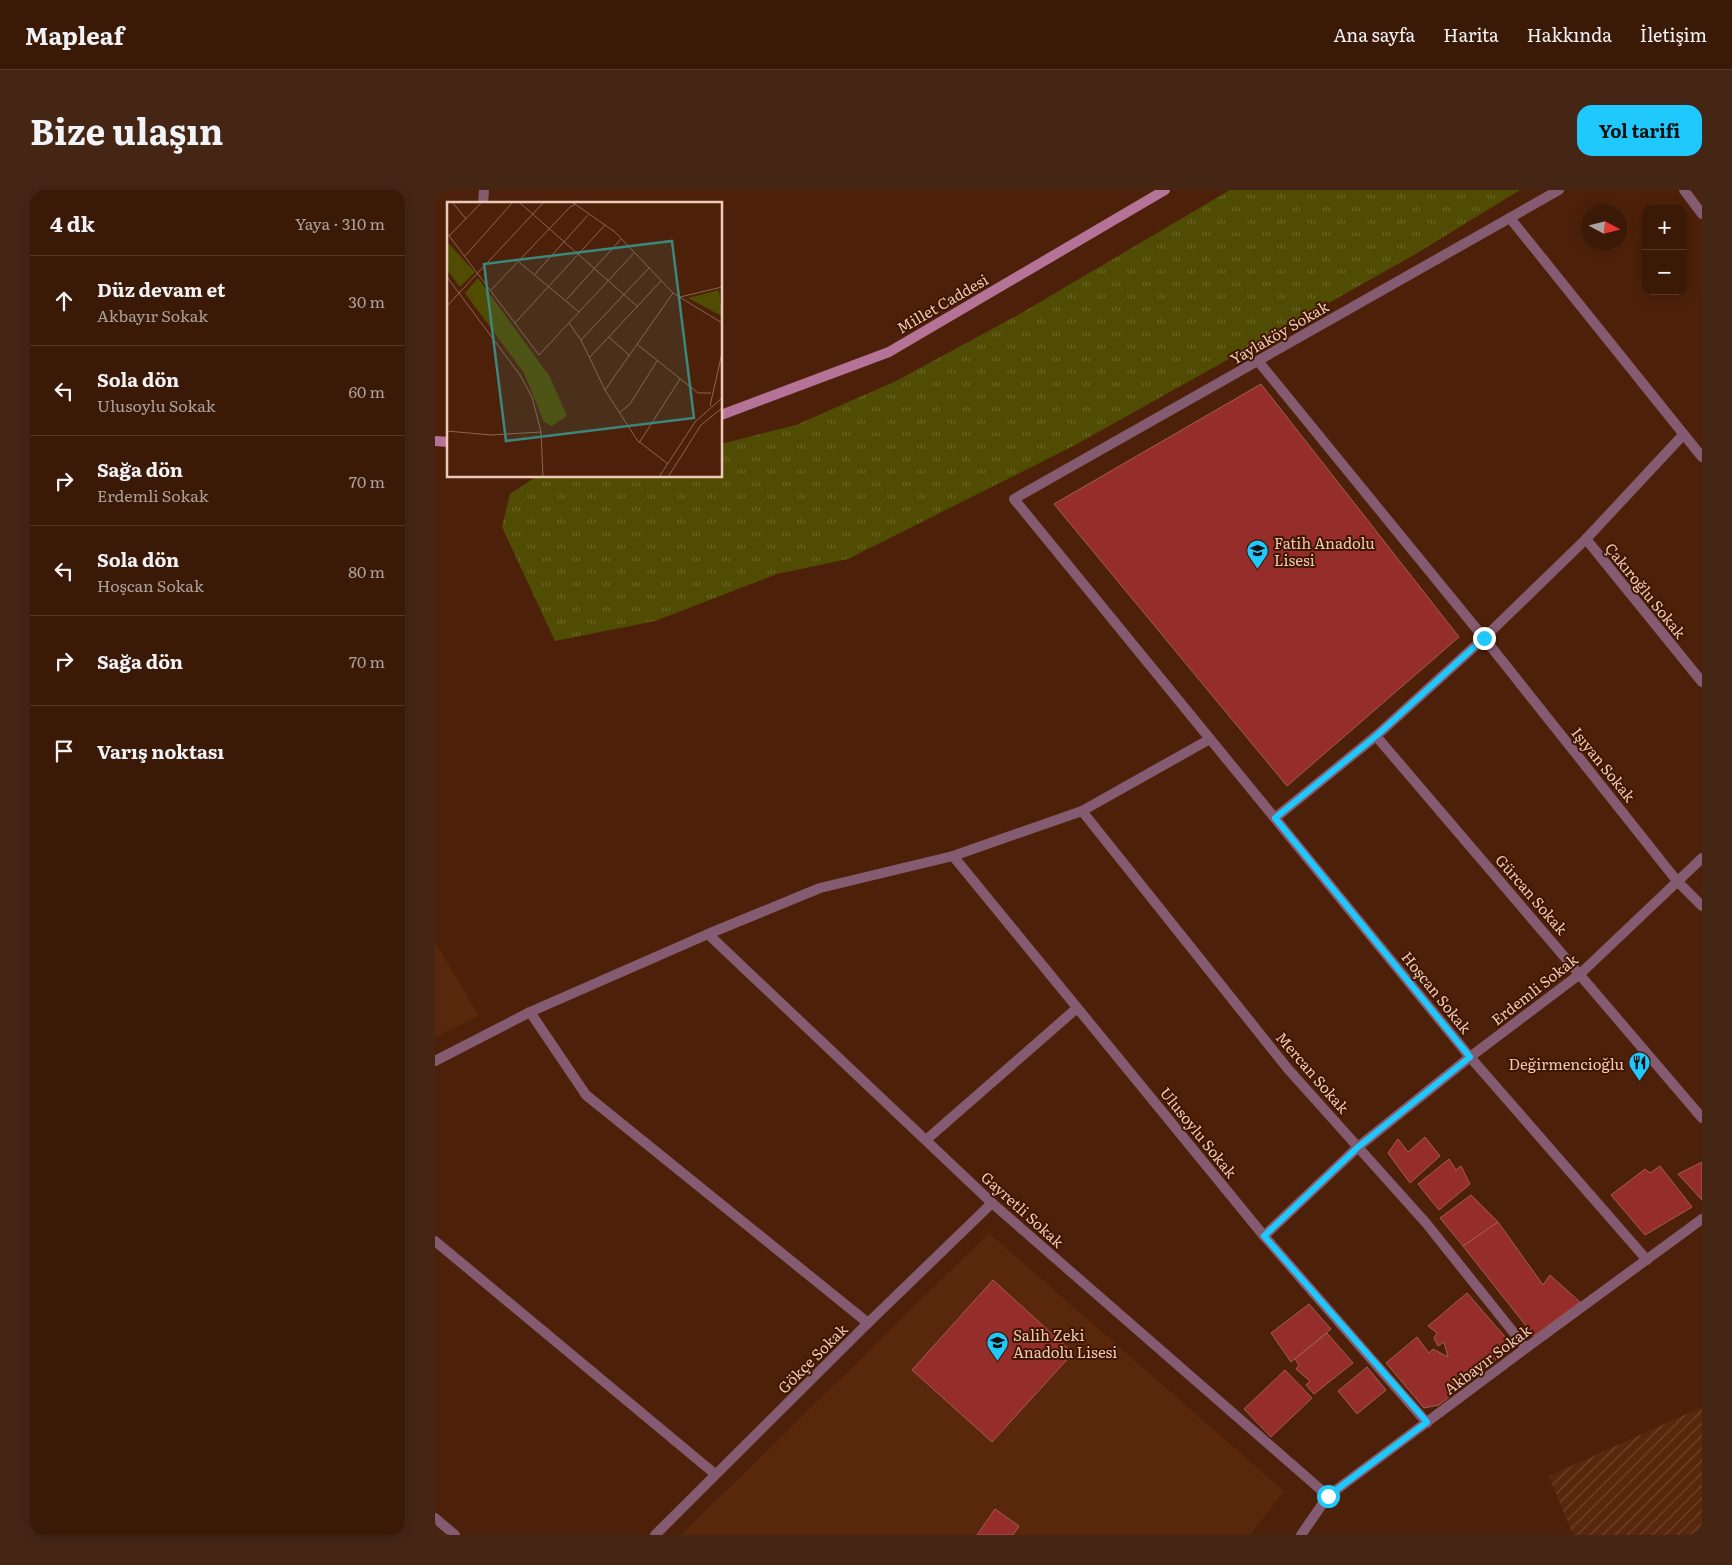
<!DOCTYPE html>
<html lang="tr">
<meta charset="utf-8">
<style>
:root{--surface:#3a1907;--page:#452615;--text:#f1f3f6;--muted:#aba09b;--line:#543828;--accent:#20c9fd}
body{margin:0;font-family:Literata,serif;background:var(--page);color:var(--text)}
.controls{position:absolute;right:15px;top:15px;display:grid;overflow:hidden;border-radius:10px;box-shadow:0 2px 12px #0003}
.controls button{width:45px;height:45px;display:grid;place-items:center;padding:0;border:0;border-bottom:1px solid var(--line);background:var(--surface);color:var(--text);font:25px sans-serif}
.compass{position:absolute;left:1147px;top:15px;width:45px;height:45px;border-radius:50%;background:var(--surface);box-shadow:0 2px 12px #0003;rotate:97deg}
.stop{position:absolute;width:15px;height:15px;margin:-11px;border:4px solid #20c9fd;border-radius:50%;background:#fff}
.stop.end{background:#20c9fd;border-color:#fff;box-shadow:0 1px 5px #0008}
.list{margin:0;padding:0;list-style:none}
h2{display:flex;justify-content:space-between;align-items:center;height:65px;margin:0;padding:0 20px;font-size:21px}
h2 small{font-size:16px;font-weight:400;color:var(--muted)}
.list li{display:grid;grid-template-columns:32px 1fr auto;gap:15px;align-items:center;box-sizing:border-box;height:90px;padding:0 20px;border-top:1px solid var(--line)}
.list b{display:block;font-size:19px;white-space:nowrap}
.list p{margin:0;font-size:16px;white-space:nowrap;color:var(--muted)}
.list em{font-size:16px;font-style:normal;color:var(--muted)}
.icon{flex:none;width:28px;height:28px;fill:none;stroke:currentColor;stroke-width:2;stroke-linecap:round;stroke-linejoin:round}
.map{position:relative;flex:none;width:1267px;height:1345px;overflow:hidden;border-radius:15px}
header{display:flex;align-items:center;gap:30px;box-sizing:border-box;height:70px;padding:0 25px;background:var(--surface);border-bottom:1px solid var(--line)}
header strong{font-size:24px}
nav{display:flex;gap:28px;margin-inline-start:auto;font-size:18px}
.intro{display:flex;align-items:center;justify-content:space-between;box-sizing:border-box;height:120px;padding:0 30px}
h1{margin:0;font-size:35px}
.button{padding:12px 22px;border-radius:15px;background:var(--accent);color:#111;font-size:18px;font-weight:700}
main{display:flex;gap:30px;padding:0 30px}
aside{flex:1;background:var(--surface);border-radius:15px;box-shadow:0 2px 12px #0003}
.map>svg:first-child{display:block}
.built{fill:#59270c}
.industrial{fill:url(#industrial-furrows)}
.park{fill:url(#park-tufts)}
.building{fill:#952d2a;stroke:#a35d56}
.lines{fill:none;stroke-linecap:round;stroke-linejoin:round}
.service{stroke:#855b72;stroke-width:10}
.minor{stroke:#855b72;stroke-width:10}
.secondary{stroke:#b47397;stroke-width:10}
.route{stroke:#20c9fd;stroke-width:6}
.labels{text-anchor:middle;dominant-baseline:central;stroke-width:4;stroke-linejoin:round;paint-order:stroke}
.street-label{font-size:15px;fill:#edc9b9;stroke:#411600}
.poi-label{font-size:15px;fill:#edc9b9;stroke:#411600;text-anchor:start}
.inset-road{fill:none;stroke:#8d644f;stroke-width:1}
.view{fill:#3b877d;fill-opacity:0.15;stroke:#3b877d;stroke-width:2.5}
.inset-edge{fill:none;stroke:#edc9b9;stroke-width:2.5}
</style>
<header>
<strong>Mapleaf</strong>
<nav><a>Ana sayfa</a><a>Harita</a><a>Hakkında</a><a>İletişim</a></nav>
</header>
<div class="intro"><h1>Bize ulaşın</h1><a class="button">Yol tarifi</a></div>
<main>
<aside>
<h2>4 dk<small>Yaya · 310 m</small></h2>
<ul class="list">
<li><svg class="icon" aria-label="ahead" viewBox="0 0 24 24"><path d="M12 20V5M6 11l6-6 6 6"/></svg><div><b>Düz devam et</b><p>Akbayır Sokak</p></div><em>30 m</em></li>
<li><svg class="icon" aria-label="left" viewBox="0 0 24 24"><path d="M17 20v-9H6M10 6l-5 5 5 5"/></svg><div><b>Sola dön</b><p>Ulusoylu Sokak</p></div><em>60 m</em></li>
<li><svg class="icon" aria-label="right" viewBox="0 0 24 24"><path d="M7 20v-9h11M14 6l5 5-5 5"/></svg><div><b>Sağa dön</b><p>Erdemli Sokak</p></div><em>70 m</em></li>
<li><svg class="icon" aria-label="left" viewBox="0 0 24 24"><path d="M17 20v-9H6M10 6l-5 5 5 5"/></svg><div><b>Sola dön</b><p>Hoşcan Sokak</p></div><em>80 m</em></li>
<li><svg class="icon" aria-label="right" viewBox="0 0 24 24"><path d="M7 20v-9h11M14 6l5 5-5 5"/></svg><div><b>Sağa dön</b></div><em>70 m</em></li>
<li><svg class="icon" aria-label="arrive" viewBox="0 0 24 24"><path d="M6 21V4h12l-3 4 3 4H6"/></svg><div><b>Varış noktası</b></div></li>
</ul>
</aside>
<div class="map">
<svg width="1267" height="1345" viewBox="0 0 1267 1345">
<defs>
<pattern id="industrial-furrows" width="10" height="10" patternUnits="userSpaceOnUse" patternTransform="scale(1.25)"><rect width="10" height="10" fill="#59270c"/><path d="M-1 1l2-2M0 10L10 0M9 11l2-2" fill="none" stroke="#71452d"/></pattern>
<pattern id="park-tufts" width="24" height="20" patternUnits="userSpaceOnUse" patternTransform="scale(1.25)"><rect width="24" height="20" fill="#514c03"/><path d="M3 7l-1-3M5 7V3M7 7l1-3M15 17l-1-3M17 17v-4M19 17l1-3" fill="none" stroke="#6a6426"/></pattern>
</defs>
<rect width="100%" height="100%" fill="#4d2109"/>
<g class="built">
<path d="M0,752l44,74 -44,21z"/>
<path d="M554,1043l295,258 -34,44h-569z"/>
</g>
<path class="industrial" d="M1267,1217v128h-129l-24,-59z"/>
<path class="park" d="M795,0h290l-106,65 -337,189 -229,115 -71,15 -122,47 -100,20 -53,-114 8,-33 24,-16 10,-2h177v-32l75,-19 100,-44 122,-66z"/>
<g class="building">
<path d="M826,194l198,253 -172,149 -233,-282z"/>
<path d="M990,947l15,19 -30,27 -22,-30 10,-14 10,13z"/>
<path d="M1014,969l7,11 5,-4 9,18 -31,26 -21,-26z"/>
<path d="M1267,972v38l-24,-26z"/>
<path d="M1225,976l32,41 -47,28 -34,-40 34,-26 5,4z"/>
<path d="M1036,1005l27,27 -35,24 -23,-28z"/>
<path d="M1063,1032l45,63 7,-10 30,27 -46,34 -71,-90z"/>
<path d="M558,1090l80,73 -81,89 -80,-72z"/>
<path d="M1032,1103l46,53 -74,59 -15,3 -38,-45 31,-26 12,16 4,-4 15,8 -4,-15 -6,4 -4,-8 3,-5 -9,-7z"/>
<path d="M874,1114l22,25 -40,33 -20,-29z"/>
<path d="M892,1143l26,30 -39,31 -8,-9 4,-4 -14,-12 3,-4 -4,-6z"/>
<path d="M932,1177l19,23 -29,24 -19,-23z"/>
<path d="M850,1180l27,28 -41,39 -27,-28z"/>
<path d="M560,1319l24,17 -6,9h-36z"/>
</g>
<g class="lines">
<path class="service" d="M0,1328l20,17"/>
<g class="minor">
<path d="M1124,0l-545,309 456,558 177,203"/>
<path d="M1249,0l18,24"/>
<path d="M48,14l1,-14"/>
<path d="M1075,28l192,239"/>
<path d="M823,171l226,277 193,243 25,25"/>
<path d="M1151,349l116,143"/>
<path d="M941,546l326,382"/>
<path d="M647,621l206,258 138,154 100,125"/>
<path d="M840,628l101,-82 108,-98 102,-99 97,-104"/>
<path d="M518,666l311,380 163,187"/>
<path d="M273,744l284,269 336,293"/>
<path d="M95,822l56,83 282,228"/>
<path d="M0,871l95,-49 178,-78 112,-46 133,-32 129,-45 128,-72"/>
<path d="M491,950l151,-132"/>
<path d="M829,1046l94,-89 112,-90 110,-83 122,-116"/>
<path d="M0,1051l280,233"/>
<path d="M220,1345l213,-212 124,-120"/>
<path d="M866,1345l27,-39 198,-148 176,-129"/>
</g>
<g class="secondary">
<path d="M286,225l168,-63 276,-162"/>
<path d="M0,251l14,1"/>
</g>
</g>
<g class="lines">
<path class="route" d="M893,1306l99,-74 -163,-186 94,-89 112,-90 -195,-239 101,-82 108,-98"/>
</g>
<defs>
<symbol id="school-pin" viewBox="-11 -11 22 30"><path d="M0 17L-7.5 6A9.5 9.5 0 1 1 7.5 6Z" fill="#20c9fd" stroke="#411600"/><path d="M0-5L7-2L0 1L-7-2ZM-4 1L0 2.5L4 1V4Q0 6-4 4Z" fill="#111"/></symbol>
<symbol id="restaurant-pin" viewBox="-11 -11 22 30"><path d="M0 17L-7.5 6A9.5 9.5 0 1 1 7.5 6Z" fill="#20c9fd" stroke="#411600"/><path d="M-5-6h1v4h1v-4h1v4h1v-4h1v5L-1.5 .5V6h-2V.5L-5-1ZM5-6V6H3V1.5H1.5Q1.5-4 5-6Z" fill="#111"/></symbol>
</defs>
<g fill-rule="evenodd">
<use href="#school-pin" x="810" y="348" width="25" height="34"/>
<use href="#restaurant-pin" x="1192" y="860" width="25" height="34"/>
<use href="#school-pin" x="550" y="1140" width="25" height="34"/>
</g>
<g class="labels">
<g class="street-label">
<text transform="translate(507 113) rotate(-30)">Millet Caddesi</text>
<text transform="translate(844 142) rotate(-30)">Yaylaköy Sokak</text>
<text transform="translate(1211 400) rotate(51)">Çakıroğlu Sokak</text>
<text transform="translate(1169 574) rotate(51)">Işıyan Sokak</text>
<text transform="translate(1097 704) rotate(49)">Gürcan Sokak</text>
<text transform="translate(1099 799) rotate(-38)">Erdemli Sokak</text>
<text transform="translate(1002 802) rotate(51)">Hoşcan Sokak</text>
<text transform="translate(878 882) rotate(49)">Mercan Sokak</text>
<text transform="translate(764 942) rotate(51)">Ulusoylu Sokak</text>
<text transform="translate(588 1019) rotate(42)">Gayretli Sokak</text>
<text transform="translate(377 1168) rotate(-45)">Gökçe Sokak</text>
<text transform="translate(1052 1169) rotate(-37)">Akbayır Sokak</text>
</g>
<g class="poi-label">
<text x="839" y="352">Fatih Anadolu<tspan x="839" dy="17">Lisesi</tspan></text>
<text x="1189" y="873" text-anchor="end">Değirmencioğlu</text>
<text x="578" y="1144">Salih Zeki<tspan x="578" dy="17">Anadolu Lisesi</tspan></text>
</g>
</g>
<g transform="translate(12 12)">
<rect width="275" height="275" fill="#4d2109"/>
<path d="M0,40l28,30 -15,15 -13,-17zM31,76l72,99 17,39 -15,10 -8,-4 -20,-49 -59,-80zM272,88l3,26 -34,-18z" fill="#514c03"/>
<path class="inset-road" d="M5,0l14,17M72,0l119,105M125,0l43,30 58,61 49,30M0,31l92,122 95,-102M2,34l33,-34M18,54l48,-54M72,60l60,50M88,72l53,-59M0,75l73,98 12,22 9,35 2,45M44,88l79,-83 6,-3M233,95l42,-10M119,98l55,-61M0,104l97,-104M68,121l90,-98M122,121l12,17 24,50 32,50 31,24M162,135l21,19M134,138l68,-72M191,143l60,48h13M143,155l71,-76M158,188l68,-97M263,204l12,-53M172,211l11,-9 27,-43M0,229l44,4 50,-3M192,241l41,-64M212,275l36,-55 27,-24M221,275l33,-52 21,-17"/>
<path class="view" d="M225,39l22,177 -188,23 -22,-177z"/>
<rect width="275" height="275" class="inset-edge"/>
</g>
</svg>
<div class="controls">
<button>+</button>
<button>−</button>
</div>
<svg class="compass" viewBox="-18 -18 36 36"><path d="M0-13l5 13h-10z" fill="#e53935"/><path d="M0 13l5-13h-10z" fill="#aba09b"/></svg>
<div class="stop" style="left:893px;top:1306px"></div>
<div class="stop end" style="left:1049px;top:448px"></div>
</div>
</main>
